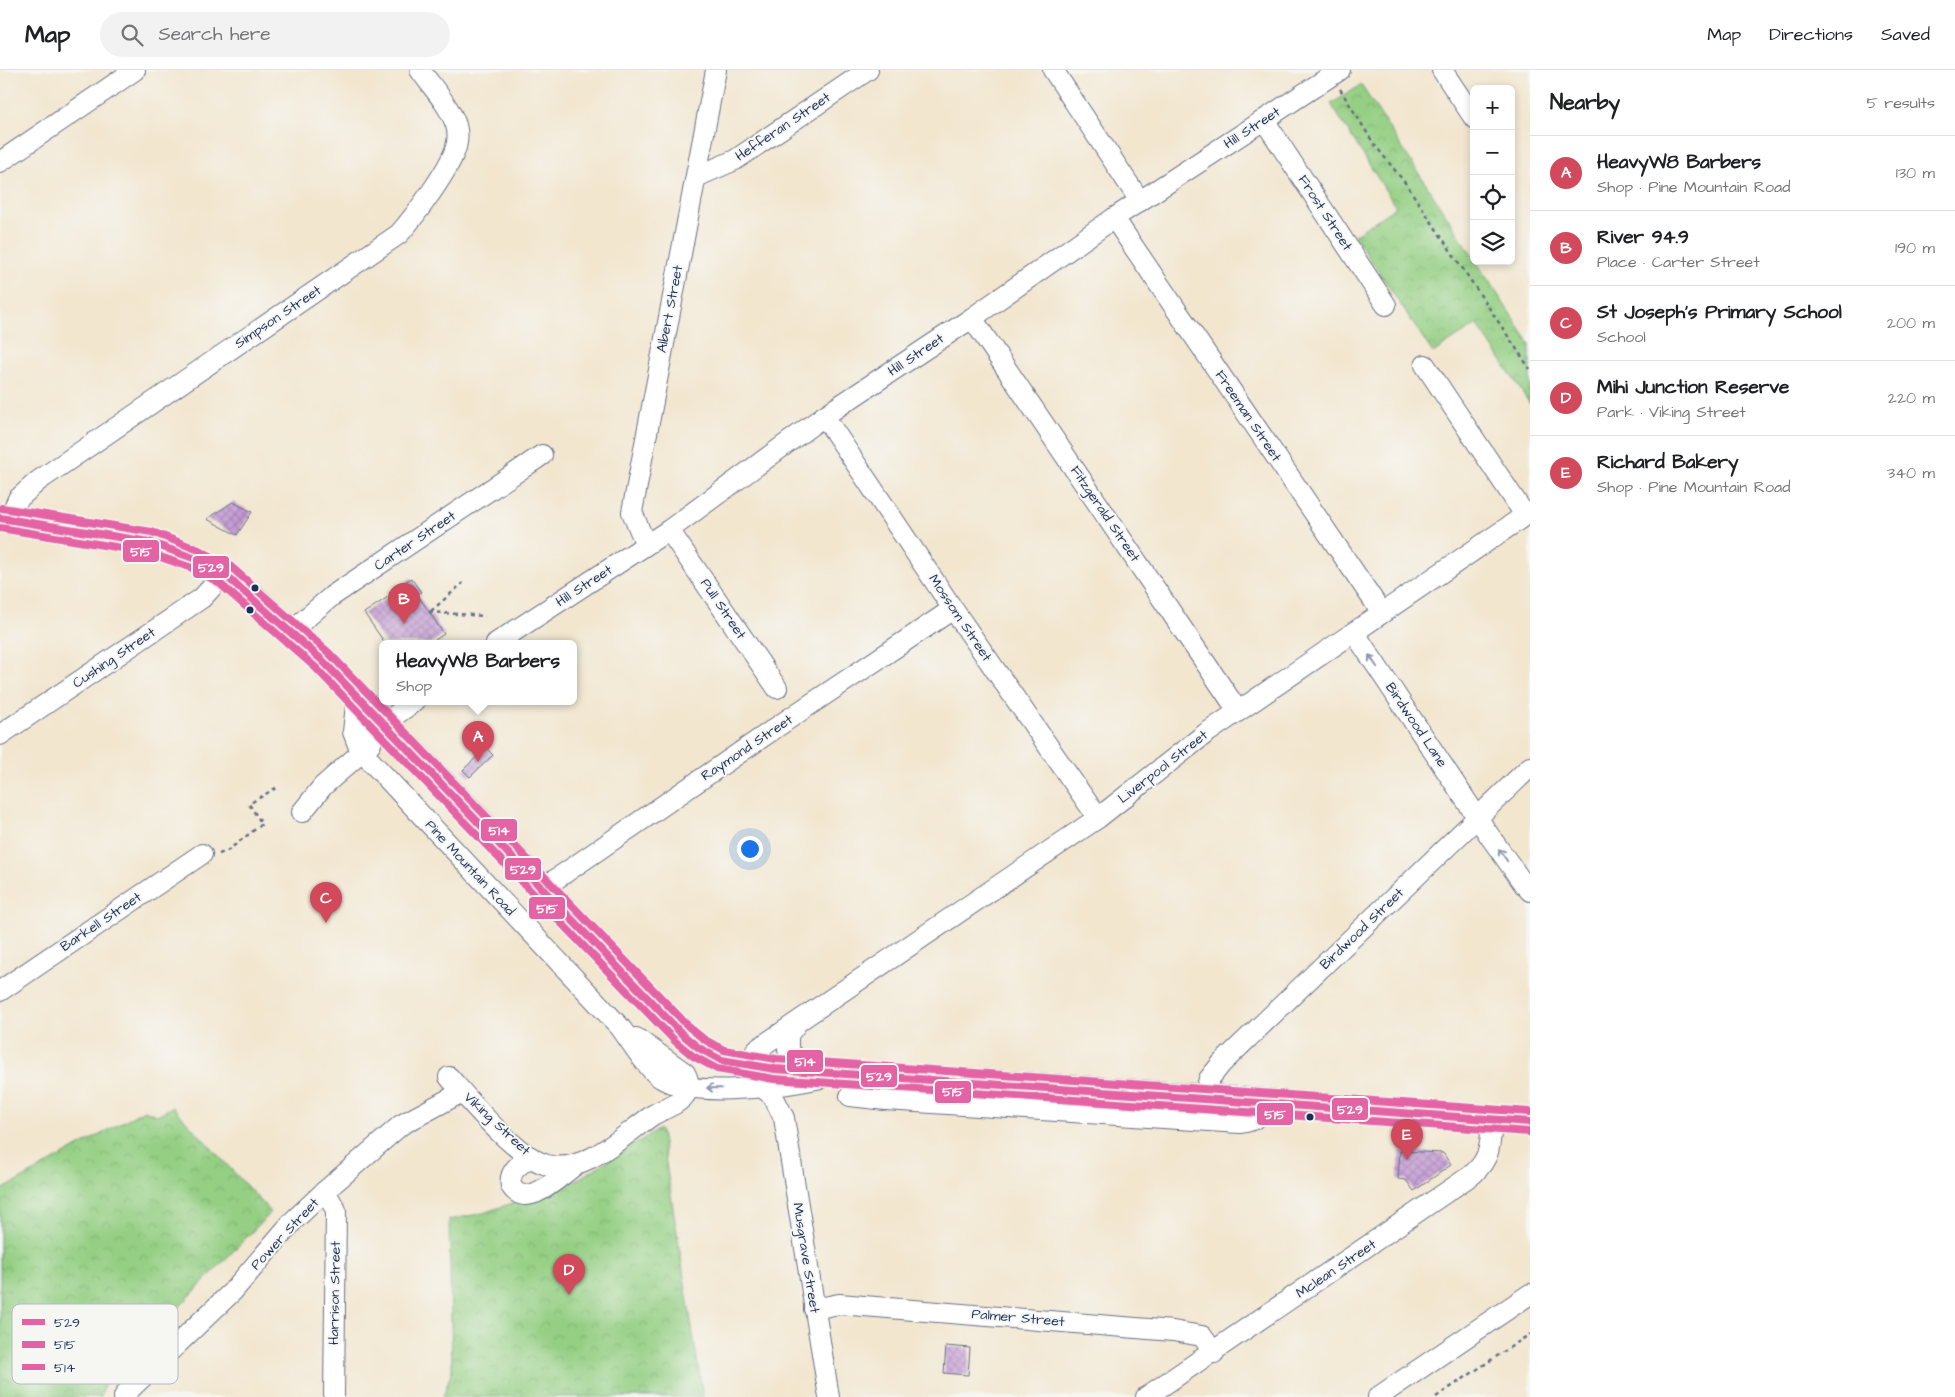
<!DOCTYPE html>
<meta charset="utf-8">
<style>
:root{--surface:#fff;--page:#f2f2f2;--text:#202124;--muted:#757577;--line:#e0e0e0;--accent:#d1495b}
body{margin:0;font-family:"Architects Daughter",sans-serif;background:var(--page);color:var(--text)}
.controls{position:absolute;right:15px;top:15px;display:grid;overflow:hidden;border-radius:8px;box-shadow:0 2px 8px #0003}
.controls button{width:45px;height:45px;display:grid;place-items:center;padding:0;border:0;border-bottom:1px solid var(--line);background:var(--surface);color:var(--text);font:25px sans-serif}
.you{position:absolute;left:749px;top:778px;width:18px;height:18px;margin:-12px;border:4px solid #fff;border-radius:50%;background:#1a73e8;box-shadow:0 0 0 8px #1a73e833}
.badge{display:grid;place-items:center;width:32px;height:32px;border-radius:50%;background:var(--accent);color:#fff;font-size:16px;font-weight:700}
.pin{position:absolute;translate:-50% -41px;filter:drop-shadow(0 1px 2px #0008)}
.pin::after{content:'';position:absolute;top:26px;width:18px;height:15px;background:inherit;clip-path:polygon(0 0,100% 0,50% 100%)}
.popup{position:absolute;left:379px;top:570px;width:198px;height:65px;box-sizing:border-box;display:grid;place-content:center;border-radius:8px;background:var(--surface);filter:drop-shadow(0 1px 4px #0005);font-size:16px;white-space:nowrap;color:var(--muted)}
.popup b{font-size:19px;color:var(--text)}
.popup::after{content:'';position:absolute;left:50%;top:100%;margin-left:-10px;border:10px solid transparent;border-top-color:var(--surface)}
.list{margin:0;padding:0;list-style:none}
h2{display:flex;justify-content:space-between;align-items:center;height:65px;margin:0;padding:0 20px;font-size:21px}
h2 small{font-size:16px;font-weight:400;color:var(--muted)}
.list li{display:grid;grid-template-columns:32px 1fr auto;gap:15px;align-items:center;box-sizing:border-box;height:75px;padding:0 20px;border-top:1px solid var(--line)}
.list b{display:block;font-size:19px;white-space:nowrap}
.list p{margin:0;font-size:16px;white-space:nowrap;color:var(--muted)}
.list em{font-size:16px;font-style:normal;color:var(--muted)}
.icon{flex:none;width:28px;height:28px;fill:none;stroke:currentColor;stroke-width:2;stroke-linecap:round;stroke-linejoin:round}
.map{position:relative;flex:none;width:1530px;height:1327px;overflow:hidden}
header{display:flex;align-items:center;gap:30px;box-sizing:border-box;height:70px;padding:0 25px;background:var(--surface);border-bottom:1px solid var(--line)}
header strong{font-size:24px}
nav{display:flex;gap:28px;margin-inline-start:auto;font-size:18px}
.search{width:350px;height:45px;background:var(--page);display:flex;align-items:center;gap:12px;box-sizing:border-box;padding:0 18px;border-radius:28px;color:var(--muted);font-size:19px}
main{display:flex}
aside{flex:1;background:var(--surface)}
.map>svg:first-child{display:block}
.park{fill:url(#park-crowns);stroke:#587f70}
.building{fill:url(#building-cross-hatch)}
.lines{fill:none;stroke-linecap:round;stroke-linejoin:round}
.minor-casing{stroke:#666f86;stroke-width:22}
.major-casing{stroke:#666f86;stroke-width:29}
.path{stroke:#666f86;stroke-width:2.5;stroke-dasharray:4 4;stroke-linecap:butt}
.minor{stroke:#fff;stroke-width:20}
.major{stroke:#ffbb71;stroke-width:26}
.bus-1-casing{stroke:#f6f6f2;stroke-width:11}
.bus-2-casing{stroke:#f6f6f2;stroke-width:11}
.bus-3-casing{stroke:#f6f6f2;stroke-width:11}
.bus-1{stroke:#e463a4;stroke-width:8}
.bus-2{stroke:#e463a4;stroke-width:8}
.bus-3{stroke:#e463a4;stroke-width:8}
.oneway{stroke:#8d97ae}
.bus-dot{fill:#1b2f5e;stroke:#f6f6f2;stroke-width:2}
.labels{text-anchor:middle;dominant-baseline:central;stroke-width:4;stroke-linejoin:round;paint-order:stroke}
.street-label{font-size:14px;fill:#1b2f5e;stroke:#f6f6f2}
.key{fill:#f6f6f2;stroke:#b4bac6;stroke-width:1}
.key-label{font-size:14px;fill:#1b2f5e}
.line-badge{stroke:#f6f6f2;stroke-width:2}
.badge-label{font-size:14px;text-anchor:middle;font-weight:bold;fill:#fff}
</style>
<header>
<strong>Map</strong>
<div class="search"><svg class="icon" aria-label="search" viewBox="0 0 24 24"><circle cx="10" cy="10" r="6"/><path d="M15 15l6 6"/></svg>Search here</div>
<nav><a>Map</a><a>Directions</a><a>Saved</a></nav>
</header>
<main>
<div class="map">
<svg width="1530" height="1327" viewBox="0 0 1530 1327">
<defs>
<pattern id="park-crowns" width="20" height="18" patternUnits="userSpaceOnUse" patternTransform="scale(1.25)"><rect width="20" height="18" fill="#94cf83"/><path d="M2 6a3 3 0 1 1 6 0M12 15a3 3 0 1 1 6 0" fill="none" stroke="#7fb274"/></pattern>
<pattern id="building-cross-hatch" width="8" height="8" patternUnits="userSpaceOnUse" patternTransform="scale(1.25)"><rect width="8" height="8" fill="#c49bd4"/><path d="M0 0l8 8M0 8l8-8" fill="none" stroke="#9e7faf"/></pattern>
</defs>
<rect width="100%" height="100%" fill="#f6f6f2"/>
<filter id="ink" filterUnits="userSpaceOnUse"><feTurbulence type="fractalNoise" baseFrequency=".02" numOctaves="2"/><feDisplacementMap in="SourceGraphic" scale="10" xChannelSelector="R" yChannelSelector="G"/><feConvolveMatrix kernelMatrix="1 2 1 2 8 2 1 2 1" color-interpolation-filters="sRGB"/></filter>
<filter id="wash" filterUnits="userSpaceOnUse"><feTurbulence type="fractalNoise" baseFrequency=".0096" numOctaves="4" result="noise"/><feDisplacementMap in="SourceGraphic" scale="20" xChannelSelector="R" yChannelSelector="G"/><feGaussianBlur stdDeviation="1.12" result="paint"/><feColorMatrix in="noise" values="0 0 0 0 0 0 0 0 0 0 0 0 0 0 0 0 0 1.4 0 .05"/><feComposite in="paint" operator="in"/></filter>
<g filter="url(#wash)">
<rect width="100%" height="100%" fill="#f2e6cf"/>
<g class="park">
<path d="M1361,15l113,173v3h2l54,83v60l-53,-80 -44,29 -79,-118 42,-28 -65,-103z"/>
<path d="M173,1037l98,105 -167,173 -3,12h-101v-206l144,-81 13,5z"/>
<path d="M659,1059l2,3 42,265h-260l9,-27 -3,-150 34,-7 87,-29z"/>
</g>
<g id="blocks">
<g class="building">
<path d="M233,432l19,10 -15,23 -30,-16z"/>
<path d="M411,508l10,14 -4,2 27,40 -13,9h-46l-21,-30 27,-18 -2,-2z"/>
<path d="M486,678l7,7 -23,22 -7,-7z"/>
<path d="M1400,1081l43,2 8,12 -37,26 -8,-11 -8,-1z"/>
<path d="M946,1276l24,2 -2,27 -24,-2z"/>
</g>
</g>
</g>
<g filter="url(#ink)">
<use href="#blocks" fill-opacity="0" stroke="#666f86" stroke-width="1"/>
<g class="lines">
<defs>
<g id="minor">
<path d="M1053,0l87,131"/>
<path d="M1442,0l32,48"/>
<path d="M1264,50l122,185"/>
<path d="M0,92l135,-92"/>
<path d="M696,107l39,-17 133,-90"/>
<path d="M1114,148l268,395"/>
<path d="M972,248l266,393"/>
<path d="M1425,295l100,150"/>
<path d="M824,346l129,193 145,209"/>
<path d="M9,449l9,-20 20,-18 361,-247c16,-18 51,-65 57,-87 2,-7 2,-15 0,-22 -7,-20 -24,-38 -36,-55"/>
<path d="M669,460l108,158"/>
<path d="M646,475l-14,-33 84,-442"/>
<path d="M291,561l41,-35 210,-141"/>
<path d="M1354,562l135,203 34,48 7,8"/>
<path d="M496,573l173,-113 155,-114 148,-98 142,-100 226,-148"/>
<path d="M357,626l-4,36 7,18"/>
<path d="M415,631c-10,7 -19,14 -29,21 -12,8 -21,4 -27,20l3,10 258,275c9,12 29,44 41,51 32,21 123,8 160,0"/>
<path d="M0,665l202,-137 22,-24"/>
<path d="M302,742l21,-26 48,-42"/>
<path d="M543,818l250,-172 160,-107"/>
<path d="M0,921l202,-137"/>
<path d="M797,953l-9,12v15l9,10 20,8"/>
<path d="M756,980l342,-232 107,-84 325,-222"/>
<path d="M449,1007c22,25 66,79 98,88 38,10 77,-31 106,-50 10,-6 26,-11 32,-20 5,-7 4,-15 0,-22l-49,-35"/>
<path d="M763,1018l10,8 11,22 45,279"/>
<path d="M850,1026l36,4 354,23c15,-2 21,-6 26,-21"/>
<path d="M1204,1028l5,-19 13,-16 308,-296"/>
<path d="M531,1087c-11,7 -23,14 -20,29 16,26 50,-12 65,-21"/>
<path d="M325,1121l11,19 -2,187"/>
<path d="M814,1239l25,-5 334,27 29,5 12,17"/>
<path d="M124,1327l3,-5 106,-101 60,-70 32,-30 76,-66 61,-33"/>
<path d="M1146,1327l327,-223c19,-17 17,-32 19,-55"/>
<path d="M1378,1327l152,-103"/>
</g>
<path id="major" d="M0,448l149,24 47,17 28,15 29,24 69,62 144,148 217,227 16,13 22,12 54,9 429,29 326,24"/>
</defs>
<use href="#minor" class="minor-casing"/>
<use href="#major" class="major-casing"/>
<g class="path">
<path d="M1340,19l34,55 32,40 124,185"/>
<path d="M431,541l32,-28"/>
<path d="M429,542l56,4"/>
<path d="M219,784l8,-3 35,-27 -13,-20 30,-18"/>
<path d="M1436,1327l94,-63"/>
</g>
<use href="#minor" class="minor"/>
<use href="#major" class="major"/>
<defs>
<path id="bus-1" d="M0,448l149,24 47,17 28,15 98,86 361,375 16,13 22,12 54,9 755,53"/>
<path id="bus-2" d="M0,458l146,24 46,16 26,14 97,85 361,375 17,14 24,13 57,10 755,53"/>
<path id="bus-3" d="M2,438l150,24 47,18 31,16 99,87 361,375 15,12 19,10 52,9 754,53"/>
</defs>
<use href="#bus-1" class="bus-1-casing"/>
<use href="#bus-2" class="bus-2-casing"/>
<use href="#bus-3" class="bus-3-casing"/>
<use href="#bus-1" class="bus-1"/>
<use href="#bus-2" class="bus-2"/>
<use href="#bus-3" class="bus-3"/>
</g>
<defs><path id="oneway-shaft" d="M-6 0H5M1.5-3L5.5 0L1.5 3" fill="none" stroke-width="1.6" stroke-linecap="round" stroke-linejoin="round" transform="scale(1.25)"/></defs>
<g class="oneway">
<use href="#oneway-shaft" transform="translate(1373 591) rotate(-124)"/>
<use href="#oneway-shaft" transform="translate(1503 785) rotate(-125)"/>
<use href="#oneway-shaft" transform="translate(714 1018) rotate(-179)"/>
</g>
</g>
<g class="bus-dot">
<circle cx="255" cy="518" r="4.5"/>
<circle cx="250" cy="540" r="4.5"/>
<circle cx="1310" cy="1047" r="4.5"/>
</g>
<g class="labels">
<g class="street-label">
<text transform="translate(783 57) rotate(-34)">Hefferan Street</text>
<text transform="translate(1252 58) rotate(-33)">Hill Street</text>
<text transform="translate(1325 143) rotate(57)">Frost Street</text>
<text transform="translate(670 239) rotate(-79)">Albert Street</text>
<text transform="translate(278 247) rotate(-34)">Simpson Street</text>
<text transform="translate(916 285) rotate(-34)">Hill Street</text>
<text transform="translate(1248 346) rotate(56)">Freeman Street</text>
<text transform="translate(1105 444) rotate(56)">Fitzgerald Street</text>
<text transform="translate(415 471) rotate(-34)">Carter Street</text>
<text transform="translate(584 516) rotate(-33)">Hill Street</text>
<text transform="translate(723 539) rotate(56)">Pull Street</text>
<text transform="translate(960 548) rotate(56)">Mossom Street</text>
<text transform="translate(114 588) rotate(-34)">Cushing Street</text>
<text transform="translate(1416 655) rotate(56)">Birdwood Lane</text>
<text transform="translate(747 678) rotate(-34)">Raymond Street</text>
<text transform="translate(1163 697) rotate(-38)">Liverpool Street</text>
<text transform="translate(470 798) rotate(47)">Pine Mountain Road</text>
<text transform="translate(101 852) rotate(-34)">Barkell Street</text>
<text transform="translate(1362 859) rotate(-44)">Birdwood Street</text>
<text transform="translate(497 1054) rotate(43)">Viking Street</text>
<text transform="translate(285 1164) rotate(-47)">Power Street</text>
<text transform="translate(806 1188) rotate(81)">Musgrave Street</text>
<text transform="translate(1336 1199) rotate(-34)">Mclean Street</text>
<text transform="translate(335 1223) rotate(-89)">Harrison Street</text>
<text transform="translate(1018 1248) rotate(5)">Palmer Street</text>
</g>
</g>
<rect x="12" y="1234" width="166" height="80" rx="8" class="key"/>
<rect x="22" y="1249" width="23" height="6" fill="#e463a4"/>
<rect x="22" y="1271" width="23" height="7" fill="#e463a4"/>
<rect x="22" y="1294" width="23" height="6" fill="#e463a4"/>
<g class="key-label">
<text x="54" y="1257">529</text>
<text x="54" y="1279">515</text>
<text x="54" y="1302">514</text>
</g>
<g class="line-badge">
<rect x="122" y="469" width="38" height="24" rx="5" fill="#e463a4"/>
<rect x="192" y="485" width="38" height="24" rx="5" fill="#e463a4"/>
<rect x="480" y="748" width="38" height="24" rx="5" fill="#e463a4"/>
<rect x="504" y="787" width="38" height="24" rx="5" fill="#e463a4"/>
<rect x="528" y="826" width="38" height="24" rx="5" fill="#e463a4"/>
<rect x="786" y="979" width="38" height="24" rx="5" fill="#e463a4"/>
<rect x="860" y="994" width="38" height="24" rx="5" fill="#e463a4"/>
<rect x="934" y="1010" width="38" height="24" rx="5" fill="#e463a4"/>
<rect x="1331" y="1027" width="38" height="24" rx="5" fill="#e463a4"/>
<rect x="1256" y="1032" width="38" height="24" rx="5" fill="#e463a4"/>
</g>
<g class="badge-label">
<text x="141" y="486">515</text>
<text x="211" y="502">529</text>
<text x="499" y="765">514</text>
<text x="523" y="804">529</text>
<text x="547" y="843">515</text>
<text x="805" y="996">514</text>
<text x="879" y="1011">529</text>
<text x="953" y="1026">515</text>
<text x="1350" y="1044">529</text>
<text x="1275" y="1049">515</text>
</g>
</svg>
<div class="controls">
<button>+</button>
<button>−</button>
<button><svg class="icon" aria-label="locate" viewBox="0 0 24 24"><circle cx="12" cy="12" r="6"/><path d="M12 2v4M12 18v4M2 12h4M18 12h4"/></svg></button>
<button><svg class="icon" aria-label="layers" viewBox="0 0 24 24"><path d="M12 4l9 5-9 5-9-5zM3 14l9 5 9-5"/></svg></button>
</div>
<div class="you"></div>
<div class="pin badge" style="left:478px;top:692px">A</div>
<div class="popup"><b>HeavyW8 Barbers</b>Shop</div>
<div class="pin badge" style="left:404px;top:554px">B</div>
<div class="pin badge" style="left:326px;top:853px">C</div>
<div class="pin badge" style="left:569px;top:1225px">D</div>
<div class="pin badge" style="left:1407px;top:1090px">E</div>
</div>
<aside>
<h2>Nearby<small>5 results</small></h2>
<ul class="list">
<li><span class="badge">A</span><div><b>HeavyW8 Barbers</b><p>Shop · Pine Mountain Road</p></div><em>130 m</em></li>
<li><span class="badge">B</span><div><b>River 94.9</b><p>Place · Carter Street</p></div><em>190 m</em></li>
<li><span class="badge">C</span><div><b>St Joseph's Primary School</b><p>School</p></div><em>200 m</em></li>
<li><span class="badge">D</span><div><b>Mihi Junction Reserve</b><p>Park · Viking Street</p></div><em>220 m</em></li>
<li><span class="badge">E</span><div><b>Richard Bakery</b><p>Shop · Pine Mountain Road</p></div><em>340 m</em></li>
</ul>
</aside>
</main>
